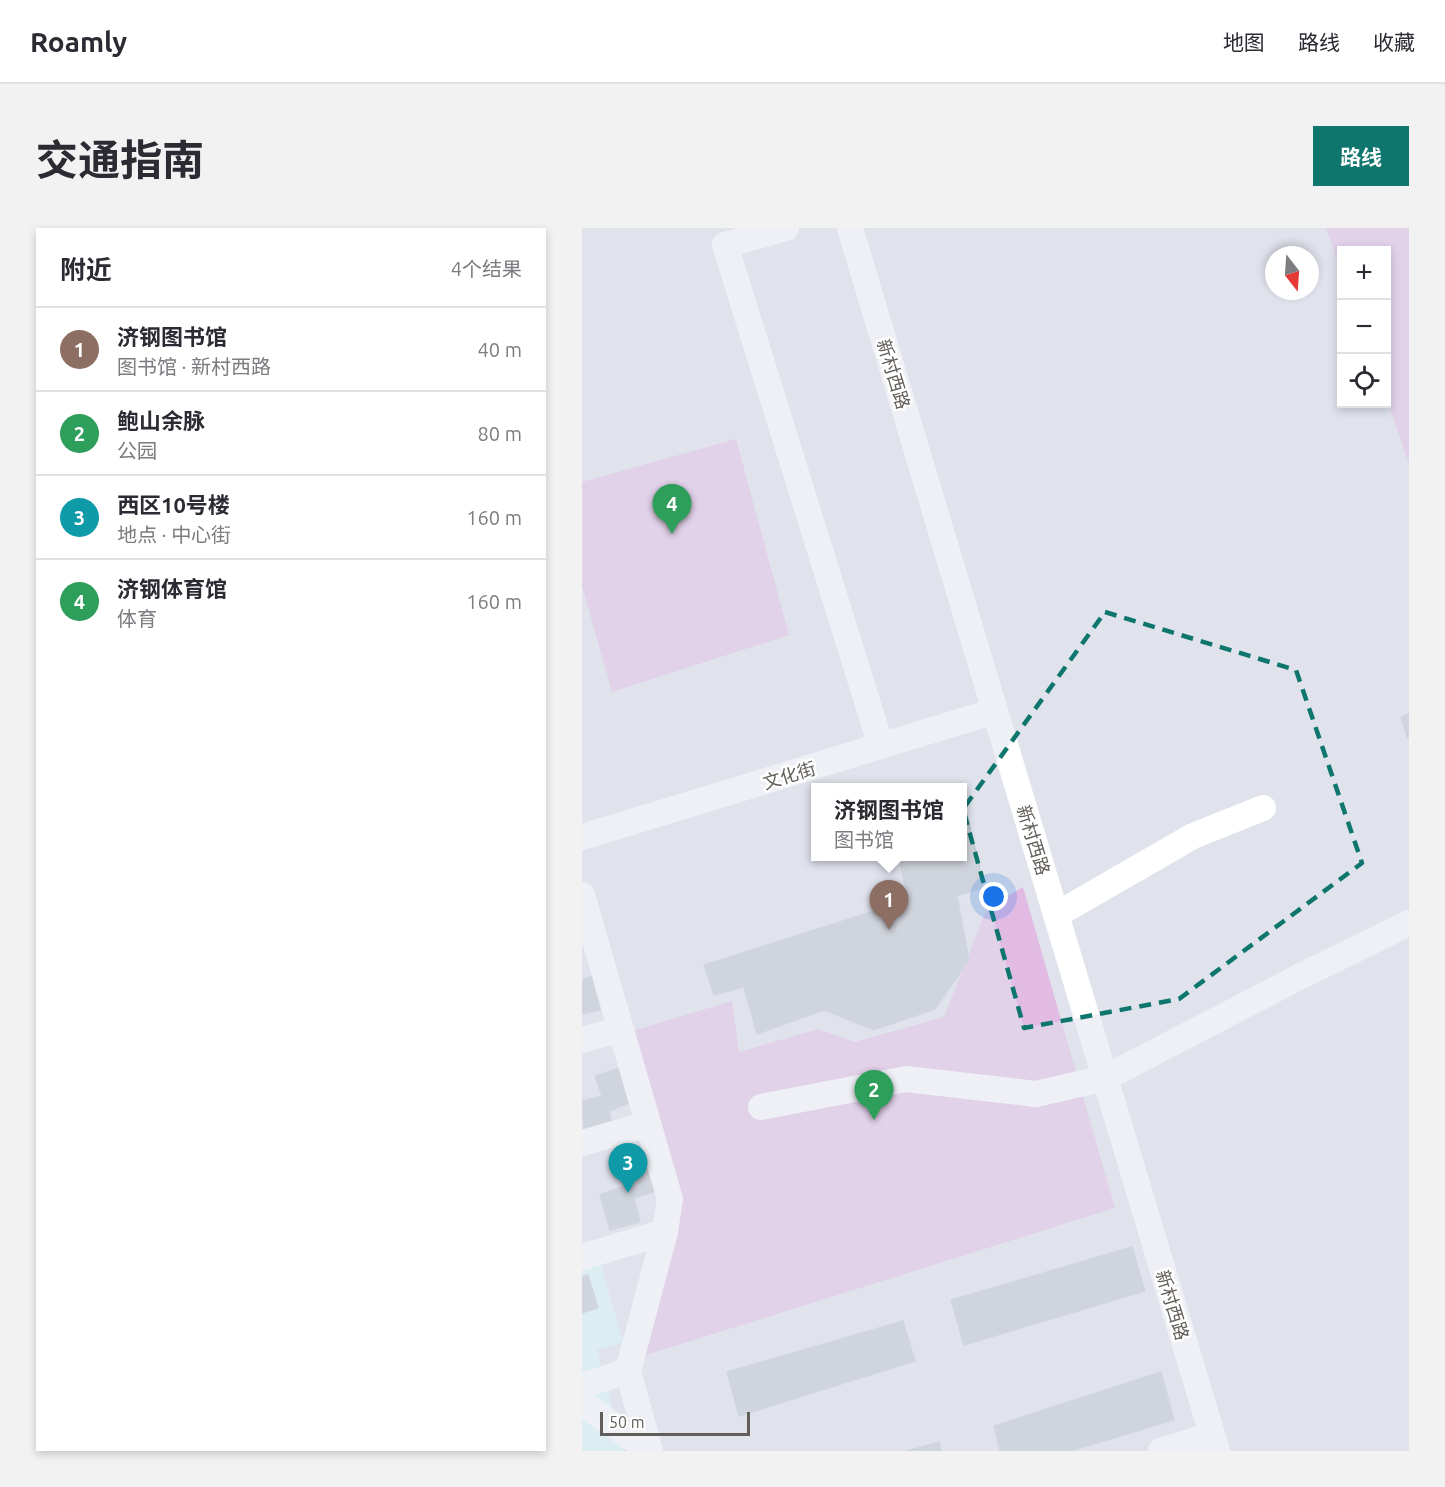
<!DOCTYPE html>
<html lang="zh">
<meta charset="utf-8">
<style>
:root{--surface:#fff;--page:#f2f2f3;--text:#2b2b33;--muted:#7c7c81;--line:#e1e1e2;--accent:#0f766e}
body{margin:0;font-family:Ubuntu,"Noto Sans SC",sans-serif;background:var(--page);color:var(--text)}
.controls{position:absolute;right:18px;top:18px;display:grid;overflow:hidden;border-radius:0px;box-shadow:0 3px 9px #0003}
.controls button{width:54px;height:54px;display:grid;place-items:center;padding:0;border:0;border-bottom:2px solid var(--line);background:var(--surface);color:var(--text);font:30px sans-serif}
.compass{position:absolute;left:683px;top:18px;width:54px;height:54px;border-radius:50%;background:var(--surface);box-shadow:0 3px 9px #0003;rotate:163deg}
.scale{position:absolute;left:18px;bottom:15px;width:150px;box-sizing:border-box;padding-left:6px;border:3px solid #615d59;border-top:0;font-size:16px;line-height:21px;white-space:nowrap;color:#615d59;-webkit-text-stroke:4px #fff;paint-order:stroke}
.you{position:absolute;left:412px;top:669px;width:21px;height:21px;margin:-15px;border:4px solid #fff;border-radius:50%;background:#1a73e8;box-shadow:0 0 0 9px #1a73e833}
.badge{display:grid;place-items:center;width:39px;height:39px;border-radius:50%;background:var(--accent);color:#fff;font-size:20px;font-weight:700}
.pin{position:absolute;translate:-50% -50px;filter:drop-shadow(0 2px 3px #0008)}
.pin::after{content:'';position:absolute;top:32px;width:21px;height:18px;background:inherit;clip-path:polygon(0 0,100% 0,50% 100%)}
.popup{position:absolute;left:229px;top:555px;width:156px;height:78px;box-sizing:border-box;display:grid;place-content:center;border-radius:0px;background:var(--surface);filter:drop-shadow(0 2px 4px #0005);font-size:20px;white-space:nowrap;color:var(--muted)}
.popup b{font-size:22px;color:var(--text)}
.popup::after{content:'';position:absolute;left:50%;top:100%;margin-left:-12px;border:12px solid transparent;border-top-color:var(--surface)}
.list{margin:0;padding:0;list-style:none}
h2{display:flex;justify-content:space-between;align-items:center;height:78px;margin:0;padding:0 24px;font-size:26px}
h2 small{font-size:20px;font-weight:400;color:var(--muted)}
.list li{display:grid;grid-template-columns:39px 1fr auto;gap:18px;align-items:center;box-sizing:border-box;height:84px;padding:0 24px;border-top:2px solid var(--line)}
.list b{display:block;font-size:22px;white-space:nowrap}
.list p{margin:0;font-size:20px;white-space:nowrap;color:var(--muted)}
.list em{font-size:20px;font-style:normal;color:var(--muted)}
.icon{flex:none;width:33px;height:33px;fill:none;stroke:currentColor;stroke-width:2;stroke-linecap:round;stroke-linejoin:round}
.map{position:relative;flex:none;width:827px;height:1223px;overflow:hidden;border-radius:0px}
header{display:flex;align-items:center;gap:36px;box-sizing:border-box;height:84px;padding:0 30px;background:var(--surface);border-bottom:2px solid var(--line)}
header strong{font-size:28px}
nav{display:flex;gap:33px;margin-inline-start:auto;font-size:21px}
.intro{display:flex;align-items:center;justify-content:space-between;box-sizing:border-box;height:144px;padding:0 36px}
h1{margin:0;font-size:42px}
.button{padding:15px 27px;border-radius:0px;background:var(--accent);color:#fff;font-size:21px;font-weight:700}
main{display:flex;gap:36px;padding:0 36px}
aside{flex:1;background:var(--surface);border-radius:0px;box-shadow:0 3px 9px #0003}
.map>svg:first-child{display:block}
.medical{fill:#dafbfb}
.green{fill:#e2bbe5}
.building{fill:#bcc0c7;stroke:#bec5d1;stroke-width:1.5}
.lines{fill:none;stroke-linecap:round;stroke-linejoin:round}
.minor{stroke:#fff;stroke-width:26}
.marked{fill:none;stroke:#0f766e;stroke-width:4.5;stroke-dasharray:12 8;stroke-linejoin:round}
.labels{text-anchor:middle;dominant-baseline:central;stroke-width:5;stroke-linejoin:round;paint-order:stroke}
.street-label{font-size:18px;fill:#615d59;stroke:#fff}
</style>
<header>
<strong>Roamly</strong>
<nav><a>地图</a><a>路线</a><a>收藏</a></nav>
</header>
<div class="intro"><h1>交通指南</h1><a class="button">路线</a></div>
<main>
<aside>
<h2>附近<small>4个结果</small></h2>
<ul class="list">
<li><span class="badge" style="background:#8d6e63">1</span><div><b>济钢图书馆</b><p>图书馆 · 新村西路</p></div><em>40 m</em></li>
<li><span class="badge" style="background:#2e9e5b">2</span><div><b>鲍山余脉</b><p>公园</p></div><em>80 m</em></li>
<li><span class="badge" style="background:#0f9aa8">3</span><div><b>西区10号楼</b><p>地点 · 中心街</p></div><em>160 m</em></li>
<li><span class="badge" style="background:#2e9e5b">4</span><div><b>济钢体育馆</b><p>体育</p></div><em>160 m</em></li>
</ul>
</aside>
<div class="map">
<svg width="827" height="1223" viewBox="0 0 827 1223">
<rect width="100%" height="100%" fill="#e0e3ec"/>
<path class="medical" d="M15,1024l26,90 -26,8 27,101h-42v-194z"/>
<g class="green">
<path d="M744,0h83v236l-22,-64 -1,-150h-44l-1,21z"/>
<path d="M154,211l53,196 -177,57 -30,-106v-104z"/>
<path d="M441,659l92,321 -472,148 36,-167 -50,-157 103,-31 7,51 79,-23 37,13 89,-25 43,-109z"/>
</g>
<g class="building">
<path d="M827,486v23h-2l-6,-20z"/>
<path d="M380,566l22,93 -27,9 12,64 -34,49 -61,21 -50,-20 -67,24 -13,-47 -30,8 -10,-30 205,-65 -11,-44h64z"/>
<path d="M10,748l8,34 -18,4v-34z"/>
<path d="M38,840l9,35 -20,8 4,19 -29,8 -2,-37 20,-5 -7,-20z"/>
<path d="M67,929l8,34 -23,7 6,24 -30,8 -10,-35 29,-11 -7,-17z"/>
<path d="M550,1019l13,44 -181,54 -13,-45z"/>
<path d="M6,1047l10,33 -16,5v-36z"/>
<path d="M321,1093l12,40 -176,55 -12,-44z"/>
<path d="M579,1144l13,48 -104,31h-70l-6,-25z"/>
<path d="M357,1214l2,9h-34z"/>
</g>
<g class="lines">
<g class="minor">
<path d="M204,0l-61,17 156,501"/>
<path d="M268,0l367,1223"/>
<path d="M0,609l413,-126"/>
<path d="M0,667l88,304 -5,33 -37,139 22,80"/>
<path d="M474,687l137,-79 70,-28"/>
<path d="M0,812l39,-11"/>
<path d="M179,879l145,-28 130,15 69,-16 196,-102 108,-53"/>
<path d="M0,915l66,-19"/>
<path d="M0,1029l83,-25"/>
<path d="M0,1158l46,-15"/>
<path d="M0,1175l68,48"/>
<path d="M579,1223l51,-16"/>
</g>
</g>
<path d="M0 0H827V1223H0ZM523,384l191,58 66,193 -183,136 -155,29 -61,-219z" fill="#e0e3ec" fill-opacity=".55" fill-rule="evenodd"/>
<path class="marked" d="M523,384l191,58 66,193 -183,136 -155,29 -61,-219z"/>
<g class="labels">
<g class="street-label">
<text transform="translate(312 146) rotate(73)">新村西路</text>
<text transform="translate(207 547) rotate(-17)">文化街</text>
<text transform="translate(452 612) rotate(73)">新村西路</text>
<text transform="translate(591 1077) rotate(73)">新村西路</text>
</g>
</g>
</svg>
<div class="controls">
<button>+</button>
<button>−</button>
<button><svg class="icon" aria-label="locate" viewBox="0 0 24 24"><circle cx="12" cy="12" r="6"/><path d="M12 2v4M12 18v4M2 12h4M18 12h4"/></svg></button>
</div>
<svg class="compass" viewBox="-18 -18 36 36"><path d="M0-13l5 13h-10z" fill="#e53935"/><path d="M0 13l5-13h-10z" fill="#7c7c81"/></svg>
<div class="scale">50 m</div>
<div class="you"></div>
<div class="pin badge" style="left:307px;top:702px;background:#8d6e63">1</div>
<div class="popup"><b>济钢图书馆</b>图书馆</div>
<div class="pin badge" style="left:292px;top:892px;background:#2e9e5b">2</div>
<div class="pin badge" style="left:46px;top:965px;background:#0f9aa8">3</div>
<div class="pin badge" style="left:90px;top:306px;background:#2e9e5b">4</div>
</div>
</main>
